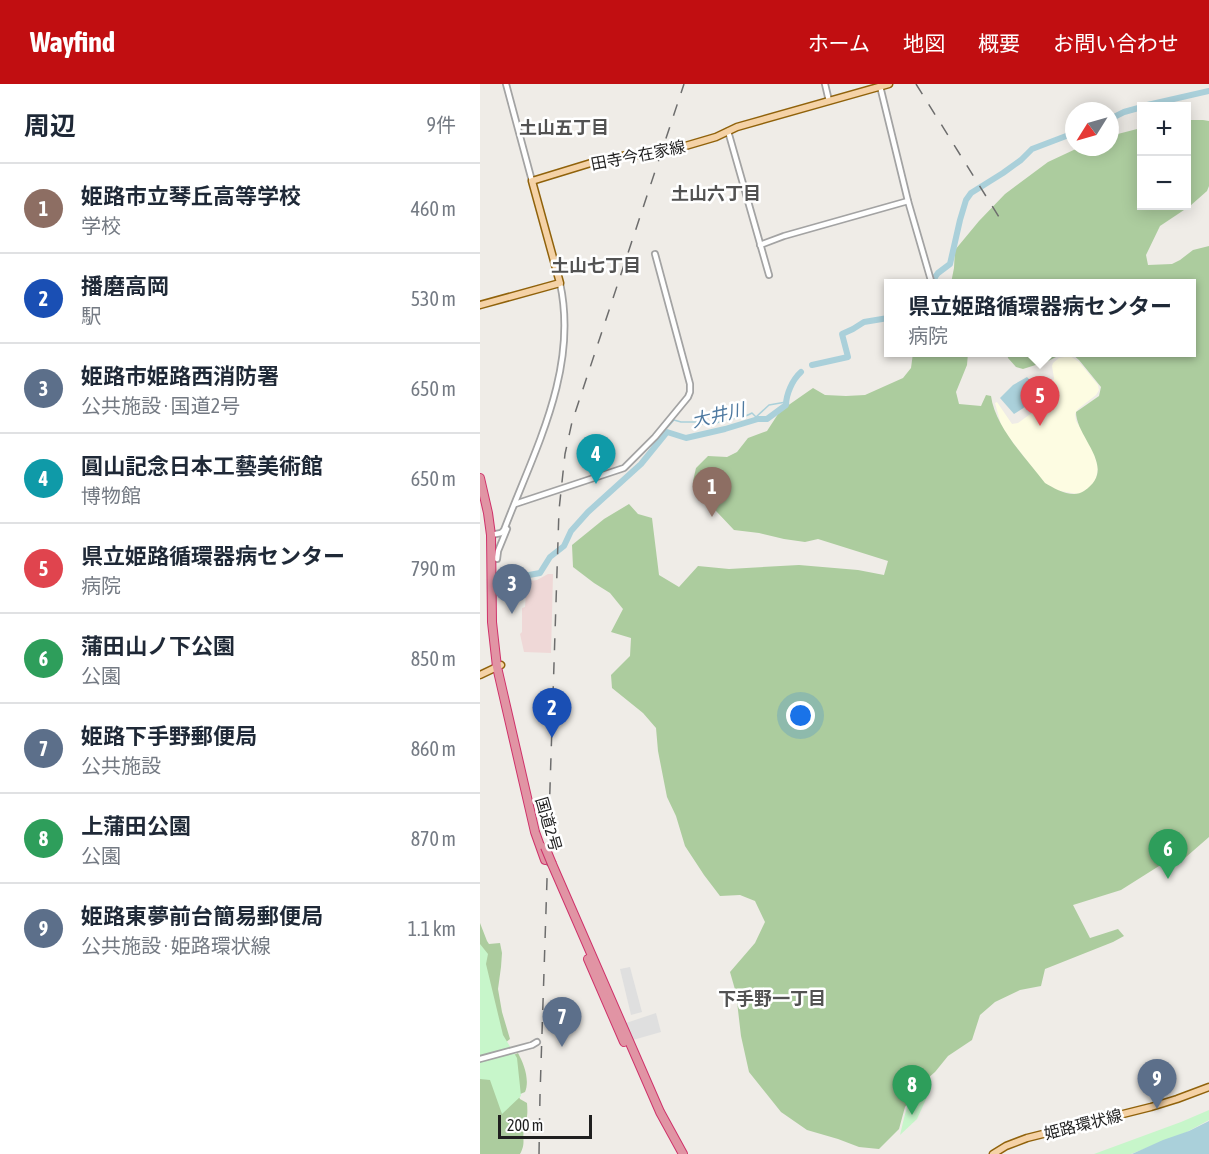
<!DOCTYPE html>
<html lang="ja">
<meta charset="utf-8">
<style>
:root{--surface:#fff;--page:#f6f6f7;--text:#1f2937;--muted:#747a83;--line:#e0e1e3;--accent:#c10e11}
body{margin:0;font-family:"Asap Condensed","Noto Sans JP",sans-serif;background:var(--page);color:var(--text)}
.controls{position:absolute;right:18px;top:18px;display:grid;overflow:hidden;border-radius:0px;box-shadow:0 3px 15px #0003}
.controls button{width:54px;height:54px;display:grid;place-items:center;padding:0;border:0;border-bottom:2px solid var(--line);background:var(--surface);color:var(--text);font:30px sans-serif}
.compass{position:absolute;left:585px;top:18px;width:54px;height:54px;border-radius:50%;background:var(--surface);box-shadow:0 3px 15px #0003;rotate:233deg}
.scale{position:absolute;left:18px;bottom:15px;width:94px;box-sizing:border-box;padding-left:6px;border:3px solid #1f1f1f;border-top:0;font-size:16px;line-height:21px;white-space:nowrap;color:#1f1f1f;-webkit-text-stroke:4px #fff;paint-order:stroke}
.you{position:absolute;left:321px;top:632px;width:21px;height:21px;margin:-15px;border:4px solid #fff;border-radius:50%;background:#1a73e8;box-shadow:0 0 0 9px #1a73e833}
.badge{display:grid;place-items:center;width:39px;height:39px;border-radius:50%;background:var(--accent);color:#fff;font-size:20px;font-weight:700}
.pin{position:absolute;translate:-50% -50px;filter:drop-shadow(0 2px 3px #0008)}
.pin::after{content:'';position:absolute;top:32px;width:21px;height:18px;background:inherit;clip-path:polygon(0 0,100% 0,50% 100%)}
.popup{position:absolute;left:404px;top:195px;width:312px;height:78px;box-sizing:border-box;display:grid;place-content:center;border-radius:0px;background:var(--surface);filter:drop-shadow(0 2px 4px #0005);font-size:20px;white-space:nowrap;color:var(--muted)}
.popup b{font-size:22px;color:var(--text)}
.popup::after{content:'';position:absolute;left:50%;top:100%;margin-left:-12px;border:12px solid transparent;border-top-color:var(--surface)}
.list{margin:0;padding:0;list-style:none}
h2{display:flex;justify-content:space-between;align-items:center;height:78px;margin:0;padding:0 24px;font-size:26px}
h2 small{font-size:20px;font-weight:400;color:var(--muted)}
.list li{display:grid;grid-template-columns:39px 1fr auto;gap:18px;align-items:center;box-sizing:border-box;height:90px;padding:0 24px;border-top:2px solid var(--line)}
.list b{display:block;font-size:22px;white-space:nowrap}
.list p{margin:0;font-size:20px;white-space:nowrap;color:var(--muted)}
.list em{font-size:20px;font-style:normal;color:var(--muted)}
.map{position:relative;flex:none;width:729px;height:1070px;overflow:hidden}
header{display:flex;align-items:center;gap:36px;box-sizing:border-box;height:84px;padding:0 30px;background:var(--accent);color:#fff}
header strong{font-size:28px}
nav{display:flex;gap:33px;margin-inline-start:auto;font-size:21px}
main{display:flex}
aside{flex:1;background:var(--surface)}
.map>svg:first-child{display:block}
.commercial{fill:#efd8d7}
.education{fill:#fdfce2}
.forest{fill:#accc9e}
.park{fill:#c7f6ca}
.parking{fill:#dfdfdf}
.water{fill:#aad0da}
.lines{fill:none;stroke-linecap:round;stroke-linejoin:round}
.stream{stroke:#aad0da;stroke-width:1.5}
.river{stroke:#aad0da;stroke-width:6}
.minor-casing{stroke:#a3a3a3;stroke-width:8}
.major-casing{stroke:#90620b;stroke-width:9}
.highway-casing{stroke:#cf326a;stroke-width:10}
.minor{stroke:#fff;stroke-width:4.5}
.major{stroke:#f5d2a6;stroke-width:6}
.highway{stroke:#e194a4;stroke-width:8}
.rail{stroke:#6d6d6d;stroke-width:1.5;stroke-dasharray:12 12;stroke-linecap:butt}
.highway-bridge-casing{stroke:#cf326a;stroke-width:10;stroke-linecap:butt}
.highway-bridge{stroke:#e194a4;stroke-width:8}
.labels{text-anchor:middle;dominant-baseline:central;stroke-width:5;stroke-linejoin:round;paint-order:stroke}
.street-label{font-size:16px;fill:#1f1f1f;stroke:#fff}
.neighbourhood-label{font-size:18px;font-weight:bold;fill:#525252;stroke:#fff}
.water-label{font-size:18px;font-style:italic;fill:#4f7aa1;stroke:#fff}
</style>
<header>
<strong>Wayfind</strong>
<nav><a>ホーム</a><a>地図</a><a>概要</a><a>お問い合わせ</a></nav>
</header>
<main>
<aside>
<h2>周辺<small>9件</small></h2>
<ul class="list">
<li><span class="badge" style="background:#8d6e63">1</span><div><b>姫路市立琴丘高等学校</b><p>学校</p></div><em>460 m</em></li>
<li><span class="badge" style="background:#1a4fb4">2</span><div><b>播磨高岡</b><p>駅</p></div><em>530 m</em></li>
<li><span class="badge" style="background:#5c6f8a">3</span><div><b>姫路市姫路西消防署</b><p>公共施設 · 国道2号</p></div><em>650 m</em></li>
<li><span class="badge" style="background:#0f9aa8">4</span><div><b>圓山記念日本工藝美術館</b><p>博物館</p></div><em>650 m</em></li>
<li><span class="badge" style="background:#e0444e">5</span><div><b>県立姫路循環器病センター</b><p>病院</p></div><em>790 m</em></li>
<li><span class="badge" style="background:#2e9e5b">6</span><div><b>蒲田山ノ下公園</b><p>公園</p></div><em>850 m</em></li>
<li><span class="badge" style="background:#5c6f8a">7</span><div><b>姫路下手野郵便局</b><p>公共施設</p></div><em>860 m</em></li>
<li><span class="badge" style="background:#2e9e5b">8</span><div><b>上蒲田公園</b><p>公園</p></div><em>870 m</em></li>
<li><span class="badge" style="background:#5c6f8a">9</span><div><b>姫路東夢前台簡易郵便局</b><p>公共施設 · 姫路環状線</p></div><em>1.1 km</em></li>
</ul>
</aside>
<div class="map">
<svg width="729" height="1070" viewBox="0 0 729 1070">
<rect width="100%" height="100%" fill="#efece7"/>
<path class="commercial" d="M68,490h5l-2,79 -27,-1 -4,-18 2,-2v-24l3,-1 1,-14 -4,-11 15,-2z"/>
<path class="education" d="M590,272l9,6 19,23 1,5 -3,5 -18,14 -3,5 1,7 17,28 5,19 -2,11 -6,9 -11,6 -8,-1 -15,-3 -12,-7 -42,-55 -7,-25 2,-1 15,22 6,-1 22,-16 7,-8 7,-21 -2,-12 1,-3 6,-5z"/>
<g class="forest">
<path d="M707,36h16l6,1v65l-2,5 -17,15 -30,20 -14,29 2,10 24,-1 8,-4 13,-10 16,-4v591l-31,27 -19,2 -38,24 -48,15 17,33 28,-9 6,7 -11,6 -68,27 -4,17 -21,4 -25,12 -15,13 -8,25 -24,16 -13,16 -15,13 -15,22 -6,22 -20,20 -20,-2 -21,-8 -31,-9 -26,-18 -32,-40 -8,-36 -5,-43 -6,-21 25,-29 10,-21 -10,-21 -15,-6 -20,1 -16,-21 -19,-29 -9,-30 -9,-19 -9,-46 -2,-23 -13,-15 -31,-25 -1,-13 19,-19 1,-18 -20,-6 12,-23 -13,-16 -16,-10 -21,-16 -1,-22 32,-26 25,-15 9,10 14,4 7,57 20,12 19,-21 31,3 70,-4 59,5 26,5 4,-14 -70,-22 -13,3 -21,-3 -25,-6 -25,-3 -34,-36 -7,-13 3,-13 12,-12 19,1 10,-5 11,-14 19,-7 13,-20 33,-23 12,7 21,1 19,-1 38,-17 8,-10 2,-15h55l-1,12 -11,27 3,12 22,2 5,-11 5,1c4,31 35,62 54,87 10,6 28,16 39,8 35,-23 -8,-53 -8,-79l23,-16 2,-9 -22,-27 -6,-5 -11,-1 -14,7 -25,8 -7,-2 -8,-9 -1,-5 185,-1v-68l-241,-1 3,-15 1,-18 24,-29 26,-27 43,-32 32,-15h30v-11l31,-8 1,78h44z"/>
<path d="M0,839l7,18 2,3 11,-1 2,10 -1,14 -3,22 4,23 8,27 -5,4 -25,-2z"/>
<path d="M38,969c6,11 12,27 7,39l-7,3 2,4 7,4c1,13 0,14 -3,26 -2,10 2,14 -4,25h-40v-87l14,-3z"/>
</g>
<g class="park">
<path d="M0,860l8,10 -2,10 17,71 14,23 4,38 -19,18 -12,-34 -10,-1z"/>
<path d="M439,1007l8,6 -10,22 -17,16c4,-14 6,-36 19,-44z"/>
<path d="M729,1026v10l-24,13 -54,21h-37l87,-32z"/>
</g>
<g class="parking">
<path d="M150,883l12,45 -11,3 -11,-46z"/>
<path d="M176,929l5,19 -28,8 -7,-17z"/>
</g>
<g class="water">
<path d="M547,293l11,12c-3,12 -14,19 -24,25l-14,-16 13,-13z"/>
<path d="M729,1037v33h-77l31,-14 26,-9z"/>
</g>
<g class="lines">
<path class="stream" d="M185,346l9,-10 7,2h21v2l7,-2 1,3c7,-2 14,-5 21,-6 8,-2 13,-1 21,-6l4,4 13,-12 17,-3"/>
<g class="river">
<path d="M663,22l66,-15"/>
<path d="M630,35l14,-7 18,-5"/>
<path d="M454,200l1,-7 3,-4 12,-9 10,-44 6,-20 5,-7 32,-20 18,-13 11,-11 42,-16"/>
<path d="M332,281l36,-8 -6,-23 11,-5 11,-7 24,-4"/>
<path d="M22,496l38,-7 10,-16 14,-11 7,-15 17,-19 53,-48 26,-32 19,6 39,-9 33,-10h9l19,-14c0,-10 6,-25 15,-33"/>
</g>
<defs>
<g id="minor">
<path d="M26,0l26,97"/>
<path d="M345,0l4,17"/>
<path d="M400,2l28,115 24,83"/>
<path d="M248,47l41,144"/>
<path d="M280,161l24,-9 124,-35"/>
<path d="M35,420l109,-36 31,-31 33,-40 2,-5v-8l-35,-130"/>
<path d="M11,451l10,-2 3,-3c30,-79 75,-160 56,-247"/>
<path d="M17,475l1,-8 9,-22"/>
<path d="M0,975l52,-14 5,-3"/>
</g>
<g id="major">
<path d="M0,221l80,-22 -28,-102 72,-22 24,-4h14l40,-8 34,-10 21,-10 152,-43"/>
<path d="M0,591l21,-10"/>
<path d="M513,1070l13,-8 21,-8 124,-31 26,-8 32,-12"/>
</g>
<g id="highway">
<path d="M0,394l8,35 3,22 1,87 5,45 38,165 10,28"/>
<path d="M72,780l108,248 23,42"/>
<path d="M108,875l36,83"/>
</g>
</defs>
<use href="#minor" class="minor-casing"/>
<use href="#major" class="major-casing"/>
<use href="#highway" class="highway-casing"/>
<use href="#minor" class="minor"/>
<use href="#major" class="major"/>
<use href="#highway" class="highway"/>
<g class="rail">
<path d="M436,0l83,133"/>
<path d="M59,1070l1,-59 19,-585 6,-56 7,-32 112,-338"/>
</g>
<defs>
<path id="highway-bridge" d="M65,763l7,17"/>
</defs>
<use href="#highway-bridge" class="highway-bridge-casing"/>
<use href="#highway-bridge" class="highway-bridge"/>
</g>
<g class="labels">
<g class="street-label">
<text transform="translate(158 71) rotate(-11)">田寺今在家線</text>
<text transform="translate(69 740) rotate(74)">国道2号</text>
<text transform="translate(603 1040) rotate(-14)">姫路環状線</text>
</g>
<g class="neighbourhood-label">
<text x="84" y="43">土山五丁目</text>
<text x="236" y="109">土山六丁目</text>
<text x="116" y="181">土山七丁目</text>
<text x="292" y="914">下手野一丁目</text>
</g>
<g class="water-label">
<text transform="translate(238 331) rotate(-13)">大井川</text>
</g>
</g>
</svg>
<div class="controls">
<button>+</button>
<button>−</button>
</div>
<svg class="compass" viewBox="-18 -18 36 36"><path d="M0-13l5 13h-10z" fill="#e53935"/><path d="M0 13l5-13h-10z" fill="#747a83"/></svg>
<div class="scale">200 m</div>
<div class="you"></div>
<div class="pin badge" style="left:232px;top:433px;background:#8d6e63">1</div>
<div class="pin badge" style="left:72px;top:654px;background:#1a4fb4">2</div>
<div class="pin badge" style="left:32px;top:530px;background:#5c6f8a">3</div>
<div class="pin badge" style="left:116px;top:400px;background:#0f9aa8">4</div>
<div class="pin badge" style="left:560px;top:342px;background:#e0444e">5</div>
<div class="popup"><b>県立姫路循環器病センター</b>病院</div>
<div class="pin badge" style="left:688px;top:795px;background:#2e9e5b">6</div>
<div class="pin badge" style="left:82px;top:963px;background:#5c6f8a">7</div>
<div class="pin badge" style="left:432px;top:1031px;background:#2e9e5b">8</div>
<div class="pin badge" style="left:677px;top:1025px;background:#5c6f8a">9</div>
</div>
</main>
